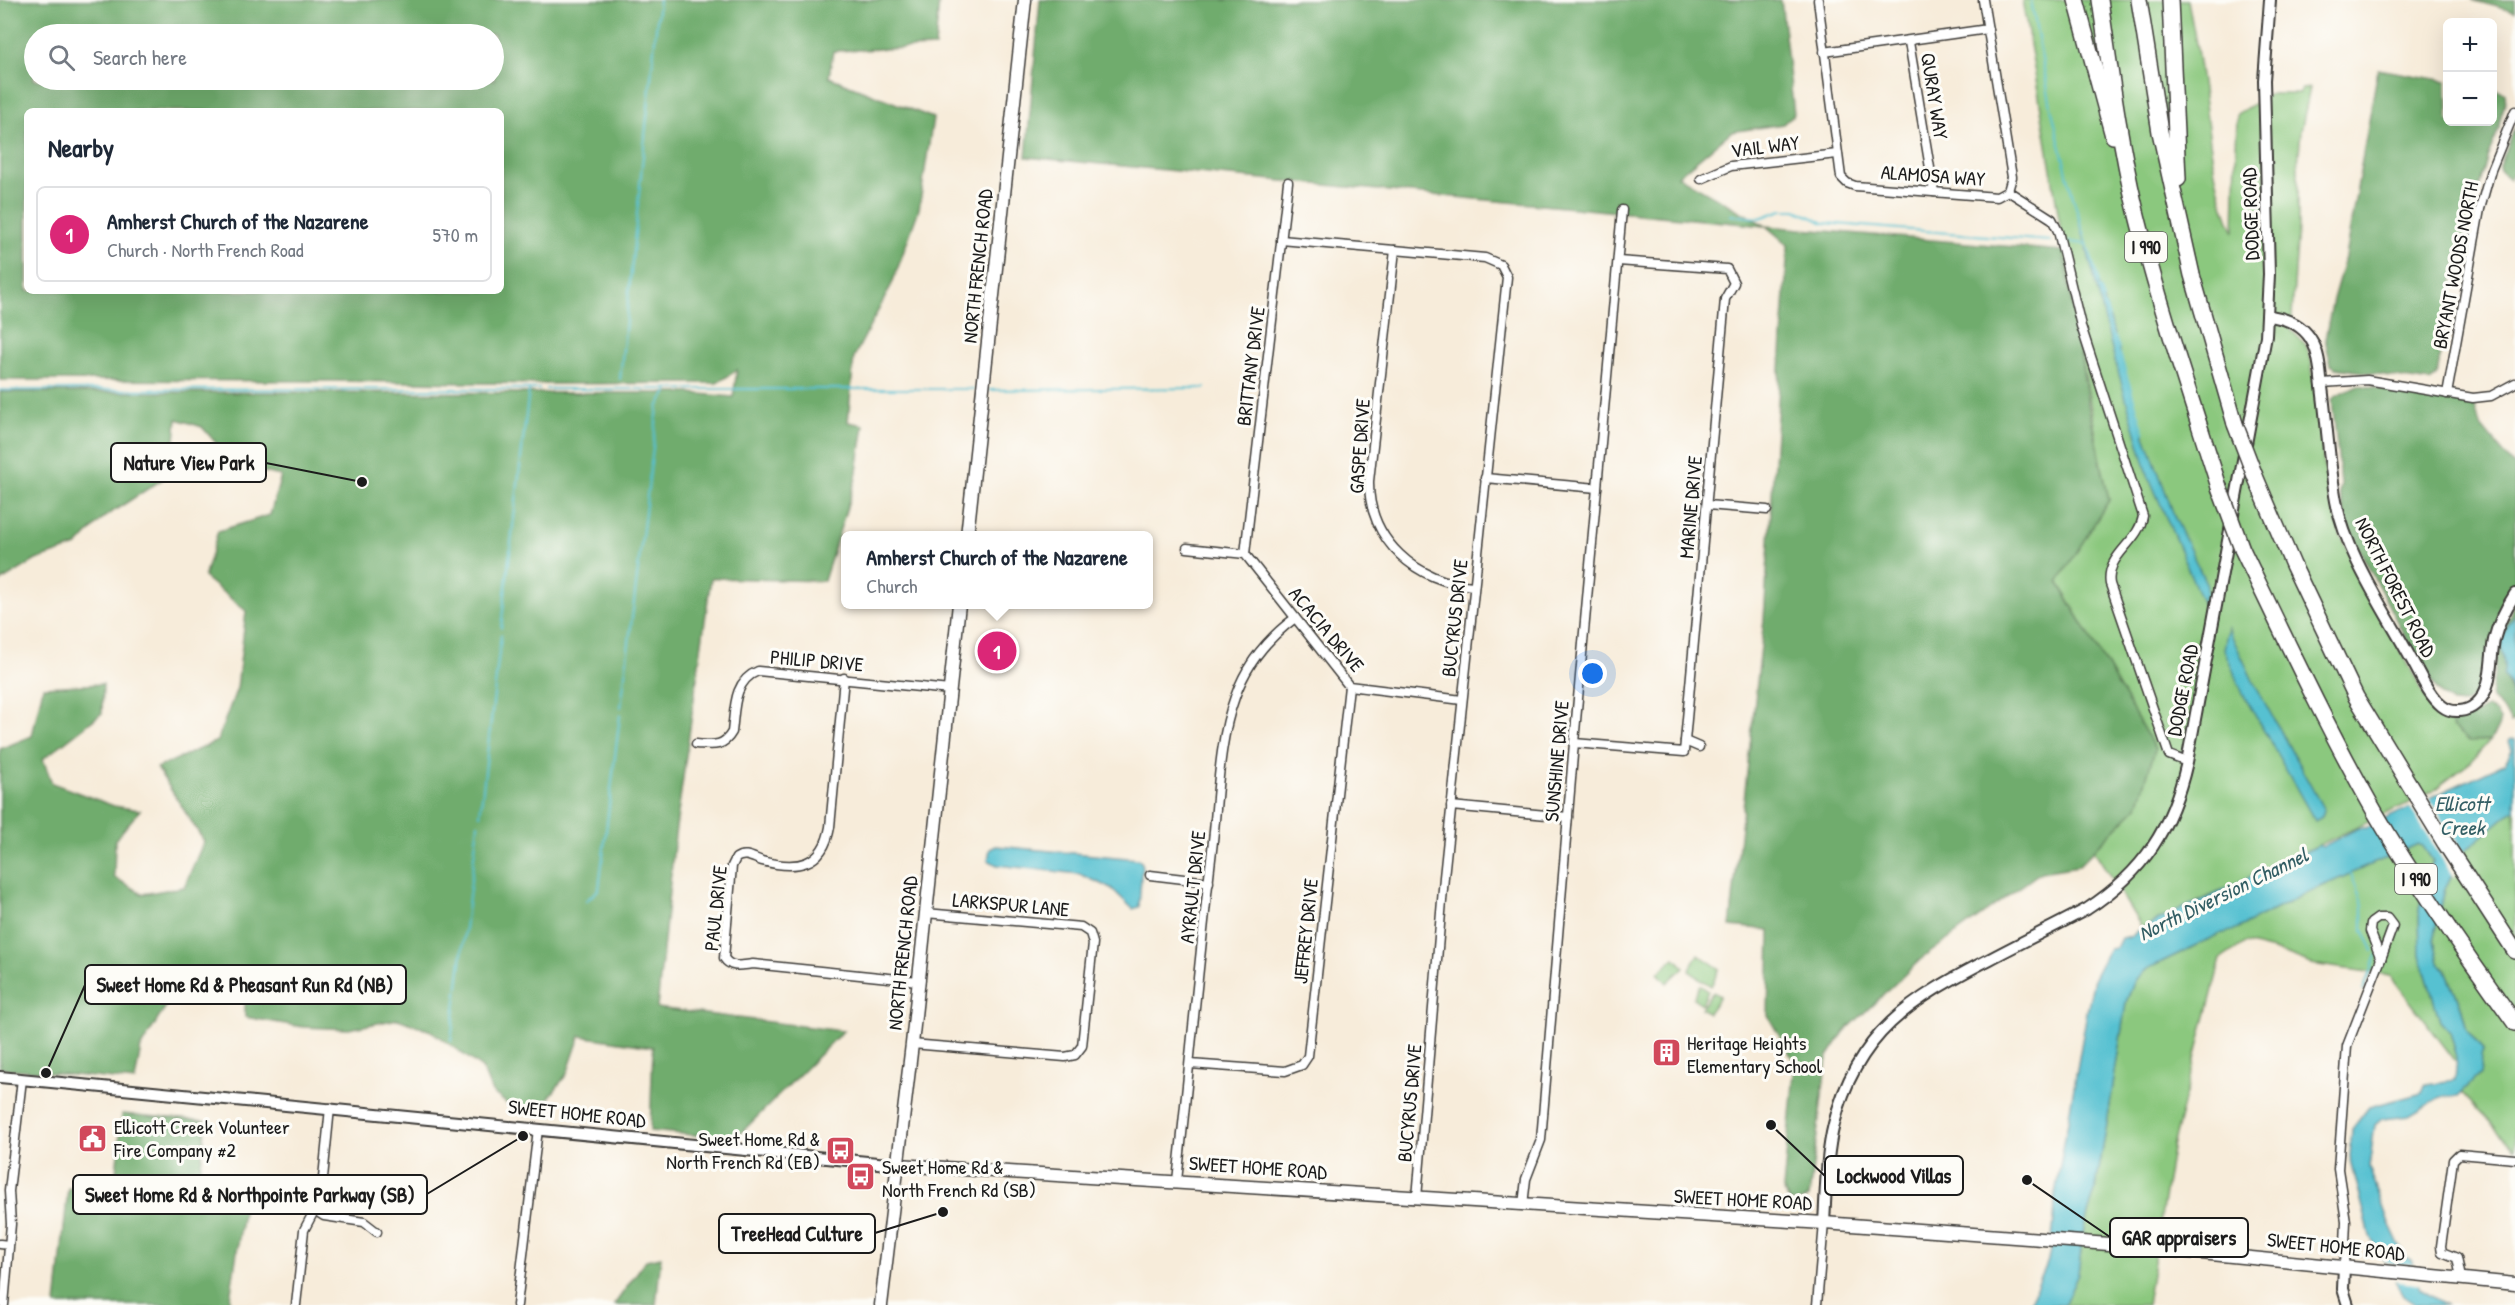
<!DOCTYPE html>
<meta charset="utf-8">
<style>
:root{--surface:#fff;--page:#f2f2f3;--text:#1f2937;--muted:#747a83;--line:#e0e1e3;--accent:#db2777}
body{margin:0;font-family:"Patrick Hand",sans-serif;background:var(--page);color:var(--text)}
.controls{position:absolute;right:18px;top:18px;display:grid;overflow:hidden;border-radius:9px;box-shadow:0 6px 24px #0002}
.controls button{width:54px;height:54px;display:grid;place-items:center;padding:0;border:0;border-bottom:2px solid var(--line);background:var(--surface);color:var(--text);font:30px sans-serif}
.you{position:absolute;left:1593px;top:674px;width:21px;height:21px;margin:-15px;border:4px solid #fff;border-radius:50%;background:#1a73e8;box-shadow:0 0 0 9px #1a73e833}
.badge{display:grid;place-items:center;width:39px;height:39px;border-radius:50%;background:var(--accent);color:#fff;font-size:20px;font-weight:700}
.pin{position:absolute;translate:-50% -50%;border:3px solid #fff;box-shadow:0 2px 6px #0006}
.popup{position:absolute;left:841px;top:531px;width:312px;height:78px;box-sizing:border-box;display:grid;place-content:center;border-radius:9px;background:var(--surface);filter:drop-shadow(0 2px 4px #0005);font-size:20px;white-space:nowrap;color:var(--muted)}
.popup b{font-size:22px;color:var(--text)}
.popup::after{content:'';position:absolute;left:50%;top:100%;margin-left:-12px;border:12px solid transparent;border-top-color:var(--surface)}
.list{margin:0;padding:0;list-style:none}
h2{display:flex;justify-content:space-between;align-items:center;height:78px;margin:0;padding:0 24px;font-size:26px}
h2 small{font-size:20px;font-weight:400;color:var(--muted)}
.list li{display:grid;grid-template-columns:39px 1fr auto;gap:18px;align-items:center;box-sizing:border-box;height:96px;margin:0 12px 12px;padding:0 12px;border:2px solid var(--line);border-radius:9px}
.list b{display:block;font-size:22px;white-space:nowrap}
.list p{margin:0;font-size:20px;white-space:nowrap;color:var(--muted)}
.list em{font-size:20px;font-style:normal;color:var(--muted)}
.icon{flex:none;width:33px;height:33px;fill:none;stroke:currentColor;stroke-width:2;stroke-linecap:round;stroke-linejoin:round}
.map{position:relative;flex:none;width:2515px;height:1305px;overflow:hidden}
.search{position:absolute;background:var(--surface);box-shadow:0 6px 24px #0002;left:24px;top:24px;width:480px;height:66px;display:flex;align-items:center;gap:15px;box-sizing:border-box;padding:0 21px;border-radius:33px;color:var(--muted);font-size:22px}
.panel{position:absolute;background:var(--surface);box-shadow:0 6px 24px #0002;left:24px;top:108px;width:480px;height:186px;border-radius:9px}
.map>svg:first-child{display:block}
.green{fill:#8bc87e;stroke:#54724d;stroke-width:1.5}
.forest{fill:#70ac6d;stroke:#466444;stroke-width:1.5;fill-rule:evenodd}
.water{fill:#56c1d1;stroke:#396e76;stroke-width:1.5}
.pier{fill:#f7ecda}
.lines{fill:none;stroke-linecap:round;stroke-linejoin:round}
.stream{stroke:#56c1d1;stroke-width:2}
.minor-casing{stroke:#3d3b38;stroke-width:11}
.tertiary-casing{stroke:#3d3b38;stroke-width:14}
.secondary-casing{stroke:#3d3b38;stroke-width:15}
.motorway-casing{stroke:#3d3b38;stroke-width:18}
.minor{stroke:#fff;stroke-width:8}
.tertiary{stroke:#fff;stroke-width:10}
.secondary{stroke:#fff;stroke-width:12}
.motorway{stroke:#fff;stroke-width:15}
.motorway-bridge-casing{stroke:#3d3b38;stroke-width:18;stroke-linecap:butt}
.motorway-bridge{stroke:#fff;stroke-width:15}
.labels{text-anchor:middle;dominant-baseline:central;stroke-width:6;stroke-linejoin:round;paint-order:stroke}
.shield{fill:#fdfcf7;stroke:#605f5e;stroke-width:1.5}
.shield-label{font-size:18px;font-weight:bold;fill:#1c1c1c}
.street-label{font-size:20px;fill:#1c1c1c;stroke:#fdfcf7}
.poi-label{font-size:20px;fill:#1c1c1c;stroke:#fdfcf7;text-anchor:start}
.water-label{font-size:21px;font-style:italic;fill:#335e64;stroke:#fdfcf7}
.leader{fill:none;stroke:#1c1c1c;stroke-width:2}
.callout-dot{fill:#1c1c1c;stroke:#fdfcf7;stroke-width:2}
.callout{fill:#fdfcf7;stroke:#1c1c1c;stroke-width:2}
.callout-label{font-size:21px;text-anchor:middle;font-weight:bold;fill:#1c1c1c}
</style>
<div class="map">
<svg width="2515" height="1305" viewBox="0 0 2515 1305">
<rect width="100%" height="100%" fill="#fdfcf7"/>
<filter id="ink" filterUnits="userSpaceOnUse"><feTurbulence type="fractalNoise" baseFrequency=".0167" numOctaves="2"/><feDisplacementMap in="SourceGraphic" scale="12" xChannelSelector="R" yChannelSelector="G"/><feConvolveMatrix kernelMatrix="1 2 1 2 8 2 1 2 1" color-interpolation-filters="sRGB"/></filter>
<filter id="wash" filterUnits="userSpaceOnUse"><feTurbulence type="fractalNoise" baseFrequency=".008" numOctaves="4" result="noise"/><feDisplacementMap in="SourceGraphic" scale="24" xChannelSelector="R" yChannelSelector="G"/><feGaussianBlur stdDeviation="1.35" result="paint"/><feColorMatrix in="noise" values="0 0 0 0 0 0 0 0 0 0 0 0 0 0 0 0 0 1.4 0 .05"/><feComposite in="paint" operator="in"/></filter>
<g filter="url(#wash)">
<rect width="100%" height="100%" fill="#f7ecda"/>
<g class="green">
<path d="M2022,0h166c4,23 9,46 12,69 9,54 10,112 34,163l3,-118 33,-20h28l4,-5 8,-1 -9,43 -3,33v63l-7,103 15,15 5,14 15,121 14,54 90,172 17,11 6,11 27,13 10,-1 -19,22 -41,31 -288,135 -48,-78 44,-44 17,-57 -97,-168 51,-81c-35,-165 -56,-334 -87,-500z"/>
<path d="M2515,809v340l-53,-57 18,-18 3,-24 -16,-20 -6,-24 -15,-36 -7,-7 -5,-23 11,-52 20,-37z"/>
<path d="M2418,844l5,2 10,15 -14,48 1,46 20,66 10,11 7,25v6l-67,-88 -79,-11 -34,-13 -32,-8 -24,16 -48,184 -26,162h-83l14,-32 6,-46 11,-36 11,-61 20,-128 9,-22 12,-11 72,-35 18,-6 96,-47z"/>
<path d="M1698,954l22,15 -9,17 -22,-15z"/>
<path d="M1675,958l9,9 -17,16 -9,-10z"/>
<path d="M1700,985l8,6 -6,13 -9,-6z"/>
<path d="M1713,992l7,4 -12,17 -7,-5z"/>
</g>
<g class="forest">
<path d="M0,0h939l-4,47 -102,4 -4,26 104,41 -14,91 -27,75 -38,73 -6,65 16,3 -8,53 -32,103 -113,-3 -36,257 -18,173 186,23 -108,108 -85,-8 3,-84 -73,-11 -13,38 -25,33 -28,2 -22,-17 -10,-24 -51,-37 -33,-12 -49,10 -46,-2 -58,-10v-22l-29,-6 -45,9 -30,49 -6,34 -135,-13v-319l32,-13 11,-49 60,-3 -1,29 -59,46 9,24 62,23 26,4 -25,30 -1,37 28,17 42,-7 20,-46 -47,-73 60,-27 20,-53 9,-77 -42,-34 14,-46 52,-16 11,-39 -45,-10 -34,-39 -25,-8 -5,54 -69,45 -26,28 -41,14 -36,22v-190l689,1 44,4 4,-27 -20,13 -174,1 -208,-3 -335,-1zM34,34h460v46h-460zM27,111h474v180h-474z"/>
<path d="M1040,0h741l13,114 -11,10 -52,8 -53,44 88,50 297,25 26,158 20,91 -51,82 97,167 -17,57 -60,60 -37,6 -121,88 -76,72 -17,26 -18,139 -10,5h-9l-7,-13 12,-126 -27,-47 2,-86 -40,-4 34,-307 24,-374 -22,-19 -740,-69z"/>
<path d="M2472,0h43v12z"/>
<path d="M2378,69l69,12 1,41h44l1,-33 12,4c3,12 -7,23 -6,36l-11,26 -20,73 -8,13 -23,134 -7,7 -94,-14 -5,-3 -6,-26 8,-40 12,-42z"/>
<path d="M2515,127v43l-6,10 -10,-11z"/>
<path d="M2358,385l116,18 6,22 35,42v120l-13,22 -18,70 -8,16 -11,9 -13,-1 -11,-8 -24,-35 -68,-130 -10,-37 2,-9 -9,-84 3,-4z"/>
<path d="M2515,601v13l-9,16 -5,16 4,24 -2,5c10,15 12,29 12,46l-4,2 -7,-13 -13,-12 7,-54z"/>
<path d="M2486,707l10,6 4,7 -2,8 -8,12 -21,1 -16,-13 -6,-11c15,4 28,0 39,-10z"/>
<path d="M122,1114l84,7 -7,62 47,9 -17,113h-173l12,-117 46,4z"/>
<path d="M661,1257l-5,48h-42l32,-45z"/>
</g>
<g class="water">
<path d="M2079,218l64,212 32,88 32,67 -4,19 -55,-129 -34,-118z"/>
<path d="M2515,614v90l-3,-5v-10l-9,-14c4,-10 -2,-19 -2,-29 1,-12 8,-22 14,-32z"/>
<path d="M2228,628l27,57 69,125 -2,7 -7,4 -72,-127 -19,-45z"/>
<path d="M2511,739l4,1v69l-50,42 -20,37 -11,52 5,23 7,7 15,36 6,24 16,20 -3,24 -22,22 -17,1 -32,19 -27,3 -7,6 -6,42 20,56 16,34 6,3 9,29 26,16h-30l-13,-9 -33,-60 -20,-79 2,-28 17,-22 53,-14 4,-9 29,-4 2,-23 -7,-25 -10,-11 -20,-66 -1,-46 14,-48 -10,-15 -5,-2 -107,47 -79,40 -13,3 -72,35 -12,11 -9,22 -20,128 -11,61 -11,36 -6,46 -14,32h-33c2,-18 15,-32 18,-49 4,-21 6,-40 6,-61l32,-183 7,-34 15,-29 7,-1 5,-10 11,-2 7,-6 53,-26 6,-1 73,-37 8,-1 40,-20 3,2 36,-19h8l139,-65 7,-13 -3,-9z"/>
<path d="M996,846l142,13 4,4 -3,44 -6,2 -22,-21 -32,-14 -82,-9 -9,-5 2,-11z"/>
</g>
<g class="pier">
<path d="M2428,797l38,59 -12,22 -45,-72z"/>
<path d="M2383,1262l33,3 6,20 -30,-4z"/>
</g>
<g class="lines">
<g class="stream">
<path d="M2031,0l20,107 21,87 27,89"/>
<path d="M1731,215l29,3 22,-8h14l28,13 226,18"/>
<path d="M2069,242l18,2"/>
<path d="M2100,288l4,12"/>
<path d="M2105,306l4,11"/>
<path d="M2115,337l4,12"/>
<path d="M2120,354l24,78"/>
<path d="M620,379l39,-379"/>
<path d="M546,389h427"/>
<path d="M0,390l539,-1"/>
<path d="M989,390l216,-2"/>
<path d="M2205,591l3,6"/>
<path d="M501,628l28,-238"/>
<path d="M621,707l37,-300 11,-19"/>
<path d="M480,815l21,-180"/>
<path d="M2351,874l12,32v24l10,20"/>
<path d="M586,901l13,-12 21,-174"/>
<path d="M2363,991l13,-36"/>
<path d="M451,1041l27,-217"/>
</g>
</g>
</g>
<g filter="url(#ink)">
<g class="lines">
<defs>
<g id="minor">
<path d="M1818,0l23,177 6,6 8,3 142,11 11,-6 4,-14 -29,-177"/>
<path d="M1909,42l25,150"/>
<path d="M1824,52l164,-23"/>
<path d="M1701,179l30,-13 106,-12"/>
<path d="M2008,191l44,28 6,12 23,95 62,190c-4,27 -38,39 -33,68l59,171 18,7"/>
<path d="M1281,240l204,18 16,7 6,12 -63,600 -27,321"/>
<path d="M1395,250l-26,231c-1,59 48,102 105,105"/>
<path d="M2322,383l45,-3 106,18 18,-2 24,-13"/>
<path d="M2447,394l33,-185 11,-39 24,-59"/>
<path d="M1485,478l112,10"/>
<path d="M1707,505l60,5"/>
<path d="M1187,548l58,6 104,132 113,14"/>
<path d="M1245,554l43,-372"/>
<path d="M844,678l-14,149c-7,40 -34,43 -68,34 -9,-3 -17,-9 -26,-3l-4,8 -8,92c7,11 18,7 29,6l165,17"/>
<path d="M1685,741l14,6"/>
<path d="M1574,743l110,9 41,-453 9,-16 -7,-14 -109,-8"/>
<path d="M696,744c16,1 27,4 36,-12 3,-23 1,-51 26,-61l192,19"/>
<path d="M1451,806l117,11"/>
<path d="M1150,875l59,7"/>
<path d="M2378,918h9l6,8 -12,33 -11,-28 1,-8z"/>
<path d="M912,1044l153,13 10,-2 7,-9 11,-103 -3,-10 -9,-6 -155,-14"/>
<path d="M1190,1064l95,7 17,-6 6,-9 41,-370"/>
<path d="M1177,1181c12,-110 22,-221 35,-331 6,-49 6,-107 23,-153 11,-32 33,-59 60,-79"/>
<path d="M1523,1205l3,-26 15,-39 33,-397 48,-533"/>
<path d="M316,1211l8,5 40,6 13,10"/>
<path d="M0,1244l9,1"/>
<path d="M2344,1266l2,-45 -8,-52 9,-123 34,-87"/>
<path d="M2461,1278l-4,-20 -15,-6 -1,-6 12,-86 6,-6 56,5"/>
<path d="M4,1305l7,-81 -2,-33 13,-112"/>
<path d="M296,1305l8,-75 17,-32 9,-90"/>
<path d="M517,1305l21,-176"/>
<path d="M1817,1305l7,-82"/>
</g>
<g id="tertiary">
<path d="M2268,316c19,2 36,9 45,27 7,13 7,30 9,44 5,38 7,76 14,114 10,53 48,108 74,156 9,15 18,38 32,49 10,8 25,6 34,-2 17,-14 14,-45 18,-64 4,-17 12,-32 21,-46"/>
<path d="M0,1077l898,88"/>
<path d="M1824,1223c2,-33 2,-67 10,-99 22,-91 78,-125 156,-165 32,-17 65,-33 97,-50 57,-37 85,-81 100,-147l79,-426 3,-62 -5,-194 6,-80"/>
<path d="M2344,1266l-1,23 5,16"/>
</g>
<g id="secondary">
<path d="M967,536l58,-536"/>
<path d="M898,1165l926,58 285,21 406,40"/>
<path d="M881,1305l31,-261 47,-440"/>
</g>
<g id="motorway">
<path d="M2076,0l37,136"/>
<path d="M2100,0c10,69 19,139 35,207 23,95 55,188 84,280"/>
<path d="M2139,0l21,132 32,143 43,149"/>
<path d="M2170,0l8,179"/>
<path d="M2255,476l38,89 63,132 89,146 70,108"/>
<path d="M2242,549c43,89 85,179 134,265 42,72 90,141 139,209"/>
</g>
</defs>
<use href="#minor" class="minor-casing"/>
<use href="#tertiary" class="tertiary-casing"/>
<use href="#secondary" class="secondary-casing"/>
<use href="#motorway" class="motorway-casing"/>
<use href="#minor" class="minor"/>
<use href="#tertiary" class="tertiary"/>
<use href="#secondary" class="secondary"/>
<use href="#motorway" class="motorway"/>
<defs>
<g id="motorway-bridge">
<path d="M2235,424l20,52"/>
<path d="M2219,487l23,62"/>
</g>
</defs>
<use href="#motorway-bridge" class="motorway-bridge-casing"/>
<use href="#motorway-bridge" class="motorway-bridge"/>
</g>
</g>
<defs>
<symbol id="building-square" viewBox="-11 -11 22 22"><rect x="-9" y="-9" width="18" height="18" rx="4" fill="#d1495b" stroke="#fdfcf7"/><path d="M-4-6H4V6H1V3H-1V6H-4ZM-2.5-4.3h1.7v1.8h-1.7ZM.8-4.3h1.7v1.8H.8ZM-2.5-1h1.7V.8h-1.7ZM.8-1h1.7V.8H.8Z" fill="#fff"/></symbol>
<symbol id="civic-square" viewBox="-11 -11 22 22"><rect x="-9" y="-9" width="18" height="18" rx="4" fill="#d1495b" stroke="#fdfcf7"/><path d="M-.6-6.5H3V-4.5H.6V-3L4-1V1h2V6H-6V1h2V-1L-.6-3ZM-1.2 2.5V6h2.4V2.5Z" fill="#fff"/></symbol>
<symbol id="bus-square" viewBox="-11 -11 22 22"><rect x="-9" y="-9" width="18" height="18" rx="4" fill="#d1495b" stroke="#fdfcf7"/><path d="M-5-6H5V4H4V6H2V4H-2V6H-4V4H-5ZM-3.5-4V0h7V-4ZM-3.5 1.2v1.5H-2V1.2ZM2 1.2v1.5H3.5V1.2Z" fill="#fff"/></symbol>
</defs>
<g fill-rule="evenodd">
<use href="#building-square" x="1650" y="1036" width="33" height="33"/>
<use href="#civic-square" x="76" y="1122" width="33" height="33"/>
<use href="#bus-square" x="824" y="1134" width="33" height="33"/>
<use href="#bus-square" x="844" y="1160" width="33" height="33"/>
</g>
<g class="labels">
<g class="shield">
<rect x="2125" y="232" width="42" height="30" rx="4.5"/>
<rect x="2395" y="864" width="42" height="30" rx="4.5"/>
</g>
<g class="shield-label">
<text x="2146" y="247">I 990</text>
<text x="2416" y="879">I 990</text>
</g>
<g class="street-label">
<text transform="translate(1935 96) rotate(81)">QURAY WAY</text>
<text transform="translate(1765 146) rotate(-7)">VAIL WAY</text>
<text transform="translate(1933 175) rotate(4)">ALAMOSA WAY</text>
<text transform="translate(2250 214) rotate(-92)">DODGE ROAD</text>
<text transform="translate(2455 265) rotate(-79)">BRYANT WOODS NORTH</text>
<text transform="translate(977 266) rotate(-84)">NORTH FRENCH ROAD</text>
<text transform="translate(1250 366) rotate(-83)">BRITTANY DRIVE</text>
<text transform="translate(1359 446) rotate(-86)">GASPE DRIVE</text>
<text transform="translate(1690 507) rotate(-85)">MARINE DRIVE</text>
<text transform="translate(2396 587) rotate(63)">NORTH FOREST ROAD</text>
<text transform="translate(1454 618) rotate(-84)">BUCYRUS DRIVE</text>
<text transform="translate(1327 629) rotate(50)">ACACIA DRIVE</text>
<text transform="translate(817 660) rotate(5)">PHILIP DRIVE</text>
<text transform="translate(2182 690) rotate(-79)">DODGE ROAD</text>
<text transform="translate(1556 761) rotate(-85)">SUNSHINE DRIVE</text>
<text transform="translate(1192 887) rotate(-84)">AYRAULT DRIVE</text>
<text transform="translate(1011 904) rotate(5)">LARKSPUR LANE</text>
<text transform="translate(715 908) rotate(-84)">PAUL DRIVE</text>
<text transform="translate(1305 931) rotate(-84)">JEFFREY DRIVE</text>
<text transform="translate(902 953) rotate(-84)">NORTH FRENCH ROAD</text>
<text transform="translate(1409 1103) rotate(-85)">BUCYRUS DRIVE</text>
<text transform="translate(577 1113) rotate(6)">SWEET HOME ROAD</text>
<text transform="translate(1258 1167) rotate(4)">SWEET HOME ROAD</text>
<text transform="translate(1743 1199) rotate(3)">SWEET HOME ROAD</text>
<text transform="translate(2336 1246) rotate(6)">SWEET HOME ROAD</text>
</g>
<g class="poi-label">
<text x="1687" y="1042">Heritage Heights<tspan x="1687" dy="23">Elementary School</tspan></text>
<text x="114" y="1126">Ellicott Creek Volunteer<tspan x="114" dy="23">Fire Company #2</tspan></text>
<text x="820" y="1138" text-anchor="end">Sweet Home Rd &amp;<tspan x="820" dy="23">North French Rd (EB)</tspan></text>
<text x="882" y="1166">Sweet Home Rd &amp;<tspan x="882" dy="23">North French Rd (SB)</tspan></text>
</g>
<g class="water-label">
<text x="2462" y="803">Ellicott<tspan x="2462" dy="24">Creek</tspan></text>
<text transform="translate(2223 894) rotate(-26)">North Diversion Channel</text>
</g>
</g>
<path class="leader" d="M362 482L266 463M46 1073L85 985M1771 1125L1825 1176M523 1136L427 1194M943 1212L875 1233M2027 1180L2110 1237"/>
<g class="callout-dot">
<circle cx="362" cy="482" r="6"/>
<circle cx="46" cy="1073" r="6"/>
<circle cx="1771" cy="1125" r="6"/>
<circle cx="523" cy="1136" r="6"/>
<circle cx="943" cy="1212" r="6"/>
<circle cx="2027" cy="1180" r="6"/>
</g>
<g class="callout">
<rect x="111" y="443" width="155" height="39" rx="6"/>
<rect x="85" y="965" width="321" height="39" rx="6"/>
<rect x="1825" y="1156" width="138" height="39" rx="6"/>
<rect x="73" y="1175" width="354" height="39" rx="6"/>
<rect x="719" y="1214" width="156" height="39" rx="6"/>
<rect x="2110" y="1218" width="138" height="39" rx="6"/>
</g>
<g class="callout-label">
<text x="189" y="470">Nature View Park</text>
<text x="245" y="992">Sweet Home Rd &amp; Pheasant Run Rd (NB)</text>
<text x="1894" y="1183">Lockwood Villas</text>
<text x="250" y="1202">Sweet Home Rd &amp; Northpointe Parkway (SB)</text>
<text x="797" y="1241">TreeHead Culture</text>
<text x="2179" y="1245">GAR appraisers</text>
</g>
</svg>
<div class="controls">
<button>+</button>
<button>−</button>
</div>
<div class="you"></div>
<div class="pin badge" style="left:997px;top:651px">1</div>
<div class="popup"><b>Amherst Church of the Nazarene</b>Church</div>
<div class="search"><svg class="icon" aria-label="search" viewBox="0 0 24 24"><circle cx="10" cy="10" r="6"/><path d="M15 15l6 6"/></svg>Search here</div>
<section class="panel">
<h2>Nearby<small></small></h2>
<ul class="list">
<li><span class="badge">1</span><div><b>Amherst Church of the Nazarene</b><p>Church · North French Road</p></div><em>570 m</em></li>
</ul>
</section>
</div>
